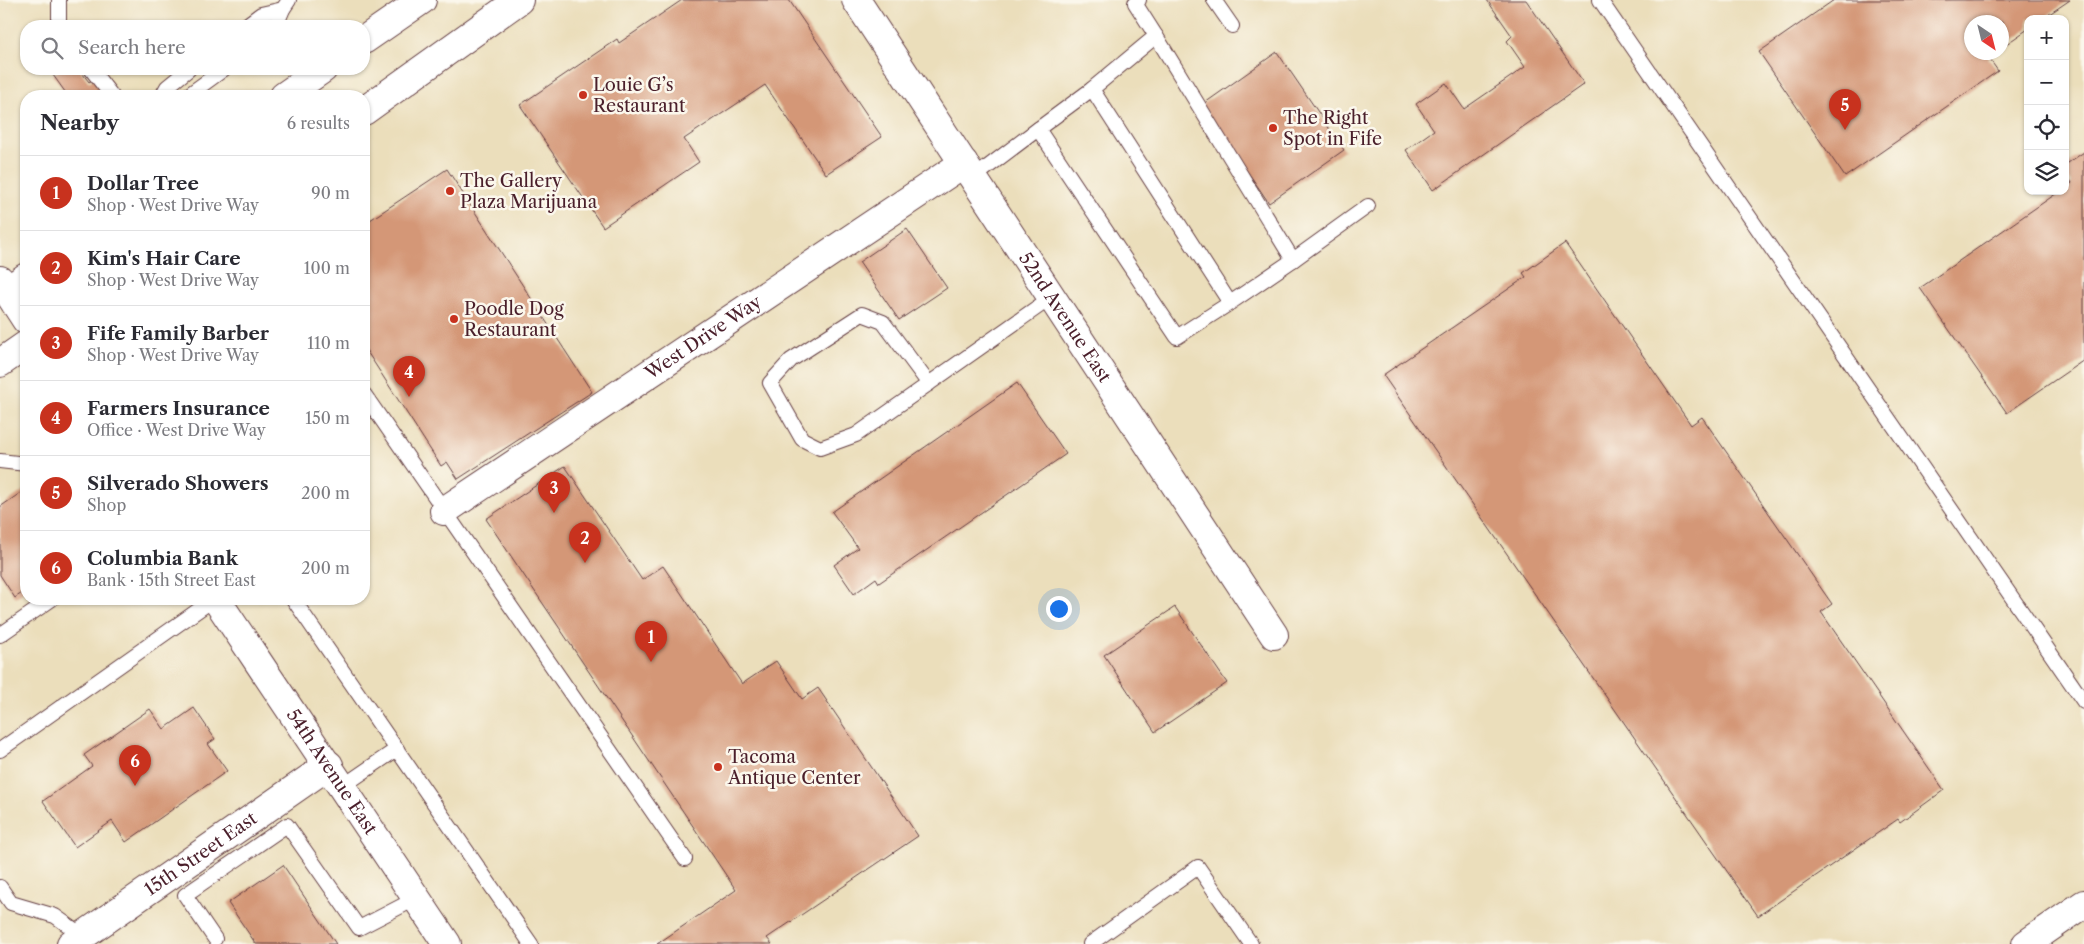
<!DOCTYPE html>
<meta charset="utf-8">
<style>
:root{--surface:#fff;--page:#f2f2f3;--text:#2b2b33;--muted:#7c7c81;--line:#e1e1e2;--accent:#c8321e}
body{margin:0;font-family:"Libre Caslon Text",serif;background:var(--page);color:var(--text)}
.controls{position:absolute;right:15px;top:15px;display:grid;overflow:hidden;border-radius:10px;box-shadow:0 1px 4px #0004}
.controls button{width:45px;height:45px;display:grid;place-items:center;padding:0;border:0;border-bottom:1px solid var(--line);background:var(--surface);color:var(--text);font:25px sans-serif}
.compass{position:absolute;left:1964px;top:15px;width:45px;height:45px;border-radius:50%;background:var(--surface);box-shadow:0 1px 4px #0004;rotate:145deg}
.you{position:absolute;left:1058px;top:608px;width:18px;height:18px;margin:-12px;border:4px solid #fff;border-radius:50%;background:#1a73e8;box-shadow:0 0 0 8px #1a73e833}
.badge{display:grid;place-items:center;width:32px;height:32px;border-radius:50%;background:var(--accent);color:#fff;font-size:16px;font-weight:700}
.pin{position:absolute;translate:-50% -41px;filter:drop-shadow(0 1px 2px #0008)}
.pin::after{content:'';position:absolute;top:26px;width:18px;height:15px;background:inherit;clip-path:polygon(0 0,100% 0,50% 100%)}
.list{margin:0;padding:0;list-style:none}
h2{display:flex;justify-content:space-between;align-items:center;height:65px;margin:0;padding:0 20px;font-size:21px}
h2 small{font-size:16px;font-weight:400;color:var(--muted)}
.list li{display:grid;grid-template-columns:32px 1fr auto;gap:15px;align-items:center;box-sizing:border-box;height:75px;padding:0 20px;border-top:1px solid var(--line)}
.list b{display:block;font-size:19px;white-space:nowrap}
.list p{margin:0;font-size:16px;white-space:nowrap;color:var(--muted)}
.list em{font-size:16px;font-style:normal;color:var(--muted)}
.icon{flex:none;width:28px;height:28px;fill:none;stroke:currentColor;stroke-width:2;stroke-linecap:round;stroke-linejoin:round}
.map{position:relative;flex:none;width:2084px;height:944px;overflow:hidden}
.search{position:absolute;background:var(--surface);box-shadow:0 1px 4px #0004;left:20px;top:20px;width:350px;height:55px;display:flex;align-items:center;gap:12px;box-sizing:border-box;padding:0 18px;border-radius:20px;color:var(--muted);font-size:19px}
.panel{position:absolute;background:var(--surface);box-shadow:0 1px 4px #0004;left:20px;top:90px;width:350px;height:515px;border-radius:20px}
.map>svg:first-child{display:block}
.building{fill:#d49777}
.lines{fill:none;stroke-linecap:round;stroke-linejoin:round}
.lane-casing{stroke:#623c41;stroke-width:16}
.street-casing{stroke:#623c41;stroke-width:30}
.secondary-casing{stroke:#623c41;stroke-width:30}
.primary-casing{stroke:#623c41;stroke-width:30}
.lane{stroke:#fff;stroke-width:14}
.street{stroke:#fff;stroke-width:28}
.secondary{stroke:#fff;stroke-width:28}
.primary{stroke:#fff;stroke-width:28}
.poi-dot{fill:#c8321e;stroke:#fbf7ec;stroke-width:2}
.labels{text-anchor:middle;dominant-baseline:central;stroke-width:5;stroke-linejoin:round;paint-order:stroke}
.poi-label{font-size:18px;fill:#4a1f2b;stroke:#fbf7ec;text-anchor:start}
.street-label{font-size:18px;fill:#4a1f2b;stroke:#fbf7ec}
</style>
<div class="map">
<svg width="2084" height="944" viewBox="0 0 2084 944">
<rect width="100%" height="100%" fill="#fbf7ec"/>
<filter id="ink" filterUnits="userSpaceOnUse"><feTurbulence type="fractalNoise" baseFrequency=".02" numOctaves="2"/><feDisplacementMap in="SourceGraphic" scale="10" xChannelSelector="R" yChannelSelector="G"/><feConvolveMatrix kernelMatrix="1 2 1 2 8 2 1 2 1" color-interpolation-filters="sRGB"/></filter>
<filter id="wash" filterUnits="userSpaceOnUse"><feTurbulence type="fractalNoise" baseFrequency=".0096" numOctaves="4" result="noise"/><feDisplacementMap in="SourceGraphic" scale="20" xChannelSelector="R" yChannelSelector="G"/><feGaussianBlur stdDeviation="1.12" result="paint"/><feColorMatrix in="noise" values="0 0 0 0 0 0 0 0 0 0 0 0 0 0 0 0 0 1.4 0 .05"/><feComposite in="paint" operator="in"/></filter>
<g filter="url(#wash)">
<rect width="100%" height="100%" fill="#ebdebb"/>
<g id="blocks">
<g class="building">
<path d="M682,0h107l93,137 -56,37 -61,-89 -81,54 15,23 -96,65 -83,-122 97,-66 2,4z"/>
<path d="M1487,0h39l58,84 -151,106 -27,-40 28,-20 -18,-26 30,-21 18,26 61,-42 -18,-26 5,-5z"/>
<path d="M1834,0h236l-28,19h-14v10l-26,18v-25h-30v30h22l-6,5 10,14 -153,106 -86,-125z"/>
<path d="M1277,52l67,98 -75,53 -67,-98z"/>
<path d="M61,69h18l10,13 6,-4 13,18h-40l-15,-21z"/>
<path d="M2084,152v208l-77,53 -87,-125 140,-97h5v-3l7,-5 -7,-10v-8z"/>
<path d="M447,169l145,223 -134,87 -11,-17 -6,4 -77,-119v-123z"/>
<path d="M907,229l40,59 -48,32 -40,-58z"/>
<path d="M1565,243l126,182 11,-8 130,187 -11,8 123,178 -44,32 -2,-3 -140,97 -375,-541 143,-98 -3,-4z"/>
<path d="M1017,383l49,71 -187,129 -3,-5 -22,16 -20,-29 24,-17 -26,-36z"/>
<path d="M565,466l77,114 21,-14 79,118 34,-23 26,38 16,-11 100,148 -151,102 5,6h-115l79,-54 -250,-371z"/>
<path d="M26,489v101l-11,8 -15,-23v-68z"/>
<path d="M1175,607l52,76 -72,49 -51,-77z"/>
<path d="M194,708l21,31 -7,5 19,27 -101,71 -14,-21 -37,26 -32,-46 49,-35 -8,-11 66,-46 14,20z"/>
<path d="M283,865l53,79h-80l-28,-41z"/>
</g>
</g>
</g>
<g filter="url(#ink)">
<use href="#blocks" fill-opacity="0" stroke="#623c41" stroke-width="1"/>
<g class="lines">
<defs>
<g id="lane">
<path d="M59,0v26"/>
<path d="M1139,0l-4,3 21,33"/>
<path d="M1214,0l18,26"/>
<path d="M1600,0l484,702"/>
<path d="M245,26l16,-12 22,-5"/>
<path d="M276,26l7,-17 6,-9"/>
<path d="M91,69l21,27"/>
<path d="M162,96l5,-9 22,-18"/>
<path d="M187,96l37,-27"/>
<path d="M1038,129l54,-40"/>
<path d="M973,178l65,-49 139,208 53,-34 -138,-214 64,-53 137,224 -63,43"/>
<path d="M1293,260l75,-54"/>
<path d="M929,384l-46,-62 -21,-8 -71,46 -21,23 32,56 18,9 36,-13 196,-138"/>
<path d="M364,394l321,465"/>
<path d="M0,461l26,3"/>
<path d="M293,599l238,345"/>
<path d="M0,635l52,-36"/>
<path d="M0,750l214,-151"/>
<path d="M343,786l54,-37"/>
<path d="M0,887l11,16 44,13 28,20"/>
<path d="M215,939l-30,-44 102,-70 72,103 58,-30"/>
<path d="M1090,944l108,-77 53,77"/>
</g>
<g id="street">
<path id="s1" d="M856,0l418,635"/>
<path id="s2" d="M444,511l520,-348"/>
<path id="s3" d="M71,944l258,-179"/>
</g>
<g id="secondary">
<path d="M364,40l58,-40"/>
<path d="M284,96l39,-27"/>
<path d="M364,111l155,-111"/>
<path d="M7,291l19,-14"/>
<path id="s4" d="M216,599l231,345"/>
<path d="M2026,944l58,-40"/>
</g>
<g id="primary">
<path d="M0,280l26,40"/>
<path d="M0,363l26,-18"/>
</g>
</defs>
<use href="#lane" class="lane-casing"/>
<use href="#street" class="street-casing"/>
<use href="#secondary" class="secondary-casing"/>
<use href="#primary" class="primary-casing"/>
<use href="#lane" class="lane"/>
<use href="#street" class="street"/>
<use href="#secondary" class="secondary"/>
<use href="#primary" class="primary"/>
</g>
</g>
<g class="poi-dot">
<circle cx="583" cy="95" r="5"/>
<circle cx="1273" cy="128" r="5"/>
<circle cx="450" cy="191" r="5"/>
<circle cx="454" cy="319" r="5"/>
<circle cx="718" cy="767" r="5"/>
</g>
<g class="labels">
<g class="poi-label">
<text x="593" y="85">Louie G’s<tspan x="593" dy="21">Restaurant</tspan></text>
<text x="1283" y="118">The Right<tspan x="1283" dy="21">Spot in Fife</tspan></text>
<text x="460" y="181">The Gallery<tspan x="460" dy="21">Plaza Marijuana</tspan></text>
<text x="464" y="309">Poodle Dog<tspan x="464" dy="21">Restaurant</tspan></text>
<text x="728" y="757">Tacoma<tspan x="728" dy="21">Antique Center</tspan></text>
</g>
<g class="street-label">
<text stroke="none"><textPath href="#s1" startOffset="380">52nd Avenue East</textPath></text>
<text stroke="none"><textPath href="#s2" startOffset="312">West Drive Way</textPath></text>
<text stroke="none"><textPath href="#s4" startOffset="208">54th Avenue East</textPath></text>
<text stroke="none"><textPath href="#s3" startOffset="158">15th Street East</textPath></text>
</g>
</g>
</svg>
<div class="controls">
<button>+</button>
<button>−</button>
<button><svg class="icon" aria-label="locate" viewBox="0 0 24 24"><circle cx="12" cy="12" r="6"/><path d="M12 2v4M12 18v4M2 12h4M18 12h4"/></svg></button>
<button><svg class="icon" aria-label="layers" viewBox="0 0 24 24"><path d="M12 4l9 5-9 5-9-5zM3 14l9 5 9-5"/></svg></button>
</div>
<svg class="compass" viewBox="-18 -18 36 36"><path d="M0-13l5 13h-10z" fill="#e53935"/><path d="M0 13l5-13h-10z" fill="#7c7c81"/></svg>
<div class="you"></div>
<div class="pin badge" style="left:651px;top:662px">1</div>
<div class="pin badge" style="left:585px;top:563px">2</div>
<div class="pin badge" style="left:554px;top:513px">3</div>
<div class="pin badge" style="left:409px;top:397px">4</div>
<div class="pin badge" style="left:1845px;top:130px">5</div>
<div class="pin badge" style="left:135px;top:786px">6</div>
<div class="search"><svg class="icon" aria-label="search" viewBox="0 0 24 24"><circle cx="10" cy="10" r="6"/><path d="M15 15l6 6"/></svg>Search here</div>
<section class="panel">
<h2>Nearby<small>6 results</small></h2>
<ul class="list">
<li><span class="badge">1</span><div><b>Dollar Tree</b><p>Shop · West Drive Way</p></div><em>90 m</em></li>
<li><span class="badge">2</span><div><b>Kim's Hair Care</b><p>Shop · West Drive Way</p></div><em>100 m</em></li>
<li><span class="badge">3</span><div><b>Fife Family Barber</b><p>Shop · West Drive Way</p></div><em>110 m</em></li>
<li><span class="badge">4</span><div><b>Farmers Insurance</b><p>Office · West Drive Way</p></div><em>150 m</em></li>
<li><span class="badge">5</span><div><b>Silverado Showers</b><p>Shop</p></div><em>200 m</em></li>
<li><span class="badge">6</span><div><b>Columbia Bank</b><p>Bank · 15th Street East</p></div><em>200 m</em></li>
</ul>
</section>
</div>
